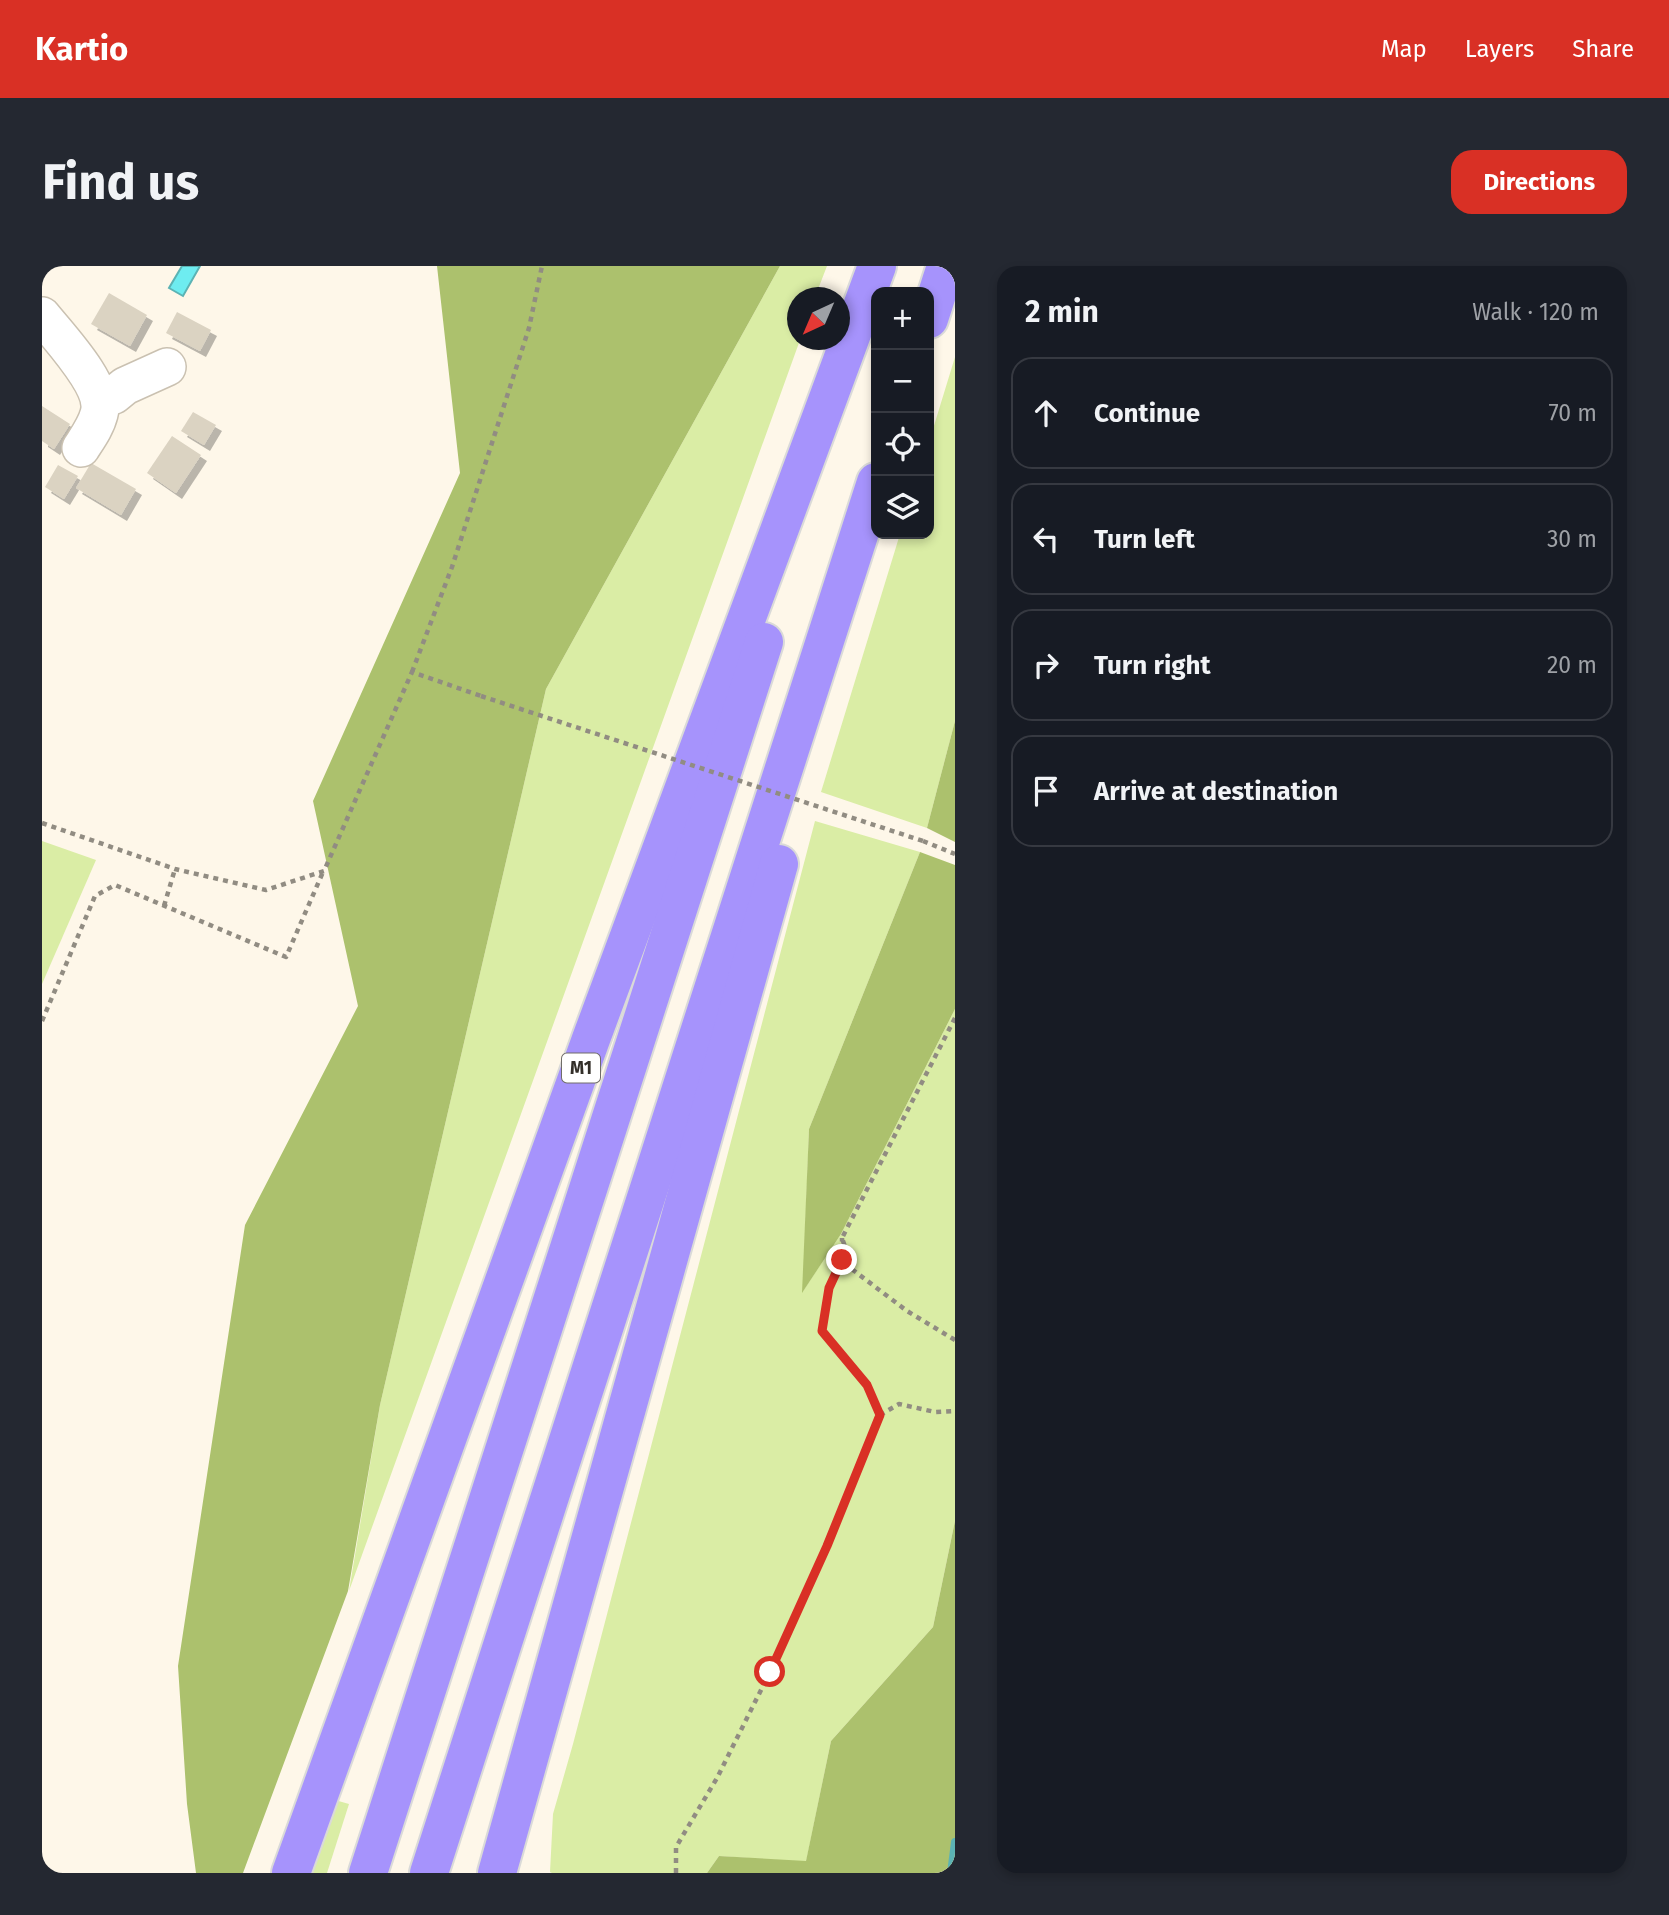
<!DOCTYPE html>
<meta charset="utf-8">
<style>
:root{--surface:#171b24;--page:#242831;--text:#f1f3f6;--muted:#9ea1a6;--line:#363941;--accent:#d93025}
body{margin:0;font-family:"Fira Sans",sans-serif;background:var(--page);color:var(--text)}
.controls{position:absolute;right:21px;top:21px;display:grid;overflow:hidden;border-radius:14px;box-shadow:0 4px 10px #0003}
.controls button{width:63px;height:63px;display:grid;place-items:center;padding:0;border:0;border-bottom:2px solid var(--line);background:var(--surface);color:var(--text);font:35px sans-serif}
.compass{position:absolute;left:745px;top:21px;width:63px;height:63px;border-radius:50%;background:var(--surface);box-shadow:0 4px 10px #0003;rotate:224deg}
.stop{position:absolute;width:21px;height:21px;margin:-16px;border:5px solid #d93025;border-radius:50%;background:#fff}
.stop.end{background:#d93025;border-color:#fff;box-shadow:0 2px 7px #0008}
.list{margin:0;padding:0;list-style:none}
h2{display:flex;justify-content:space-between;align-items:center;height:91px;margin:0;padding:0 28px;font-size:30px}
h2 small{font-size:23px;font-weight:400;color:var(--muted)}
.list li{display:grid;grid-template-columns:46px 1fr auto;gap:21px;align-items:center;box-sizing:border-box;height:112px;margin:0 14px 14px;padding:0 14px;border:2px solid var(--line);border-radius:21px}
.list b{display:block;font-size:26px;white-space:nowrap}
.list em{font-size:23px;font-style:normal;color:var(--muted)}
.icon{flex:none;width:38px;height:38px;fill:none;stroke:currentColor;stroke-width:2;stroke-linecap:round;stroke-linejoin:round}
.map{position:relative;flex:none;width:913px;height:1607px;overflow:hidden;border-radius:21px}
header{display:flex;align-items:center;gap:42px;box-sizing:border-box;height:98px;padding:0 35px;background:var(--accent);color:#fff}
header strong{font-size:33px}
nav{display:flex;gap:38px;margin-inline-start:auto;font-size:24px}
.intro{display:flex;align-items:center;justify-content:space-between;box-sizing:border-box;height:168px;padding:0 42px}
h1{margin:0;font-size:49px}
.button{padding:18px 32px;border-radius:21px;background:var(--accent);color:#fff;font-size:24px;font-weight:700}
main{display:flex;gap:42px;padding:0 42px}
aside{flex:1;background:var(--surface);border-radius:21px;box-shadow:0 4px 10px #0003}
.map>svg:first-child{display:block}
.green{fill:#daeda5}
.forest{fill:#acc16d}
.water{fill:#6eecf0;stroke:#5cb3b4;stroke-width:2}
.lines{fill:none;stroke-linecap:round;stroke-linejoin:round}
.stream{stroke:#5cb3b4;stroke-width:8}
.building{fill:#dbd3c2;filter:url(#shadow)}
.minor-casing{stroke:#cac1b1;stroke-width:40}
.highway-casing{stroke:#dadad8;stroke-width:42}
.path{stroke:#918c82;stroke-width:4.5;stroke-dasharray:5 5;stroke-linecap:butt}
.minor{stroke:#fff;stroke-width:37}
.highway{stroke:#a693fc;stroke-width:38}
.path-bridge{stroke:#918c82;stroke-width:4.5;stroke-dasharray:5 5;stroke-linecap:butt}
.route{stroke:#d93025;stroke-width:9}
.labels{text-anchor:middle;dominant-baseline:central;stroke-width:7;stroke-linejoin:round;paint-order:stroke}
.shield{fill:#fff;stroke:#706d69;stroke-width:2}
.shield-label{font-size:18px;font-weight:bold;fill:#332f29}
</style>
<header>
<strong>Kartio</strong>
<nav><a>Map</a><a>Layers</a><a>Share</a></nav>
</header>
<div class="intro"><h1>Find us</h1><a class="button">Directions</a></div>
<main>
<div class="map">
<svg width="913" height="1607" viewBox="0 0 913 1607">
<defs>
<filter id="shadow"><feDropShadow dx="6" dy="6" stdDeviation="0" flood-color="#0004"/></filter>
</defs>
<rect width="100%" height="100%" fill="#fef7e9"/>
<g class="green">
<path d="M738,0h47l-12,31 -18,1v42h3l-451,1251 31,-186 166,-716z"/>
<path d="M913,91v364l-28,107 -106,-36 79,-258h29v-92z"/>
<path d="M773,555l105,31 -111,277 -6,162 38,-57 114,-225v512l-22,106 -102,114 -25,121 -87,-6 -12,17h-155l-2,-1 3,-58 20,-70z"/>
<path d="M0,575l54,19 -54,124z"/>
<path d="M293,1534l14,4 -22,69h-18z"/>
</g>
<g class="forest">
<path d="M395,0h343l-234,423 -166,716 -32,186 -105,282h-47l-9,-69 -9,-138 67,-441 113,-219 -45,-205 147,-328z"/>
<path d="M913,455v121l-28,-14z"/>
<path d="M878,586l35,13v144l-114,225 -39,59 7,-164z"/>
<path d="M913,1255v352h-248l12,-17 87,5 25,-120 102,-114z"/>
</g>
<path class="water" d="M140,0h18l-17,30 -14,-8z"/>
<g class="lines">
<path class="stream" d="M909,1607l4,-31"/>
</g>
<g class="building">
<path d="M67,27l38,22 -17,31 -39,-22z"/>
<path d="M135,46l34,18 -11,21 -34,-18z"/>
<path d="M0,140l28,18 -16,25 -12,-8z"/>
<path d="M151,146l23,13 -12,20 -23,-14z"/>
<path d="M130,170l29,19 -25,38 -29,-20z"/>
<path d="M49,197l45,26 -15,26 -45,-27z"/>
<path d="M16,199l20,11 -14,23 -19,-12z"/>
</g>
<g class="lines">
<defs>
<g id="minor">
<path d="M0,50c16,20 65,71 57,98 -3,12 -11,23 -18,34"/>
<path d="M58,134l14,-5 11,-9 42,-19"/>
</g>
<g id="highway">
<path d="M887,53l17,-53"/>
<path d="M249,1607l300,-834 286,-773"/>
<path d="M326,1607l396,-1231"/>
<path d="M387,1607l447,-1391"/>
<path d="M455,1607l282,-1009"/>
</g>
</defs>
<use href="#minor" class="minor-casing"/>
<use href="#highway" class="highway-casing"/>
<g class="path">
<path d="M370,406l40,-105 77,-239 13,-62"/>
<path d="M0,557l133,46 91,21 58,-19 88,-199 69,24"/>
<path d="M881,575l32,13"/>
<path d="M122,640l11,-37"/>
<path d="M913,752l-113,220 11,32 54,41 48,29"/>
<path d="M0,755l53,-125 20,-11 171,72 37,-85"/>
<path d="M838,1149l19,-11 36,8 20,-1"/>
<path d="M634,1607v-26l41,-69 53,-106 57,-126 53,-131 -13,-30 -45,-55 7,-42 13,-28v-22"/>
</g>
<use href="#minor" class="minor"/>
<use href="#highway" class="highway"/>
<path class="path-bridge" d="M439,430l442,145"/>
</g>
<g class="lines">
<path class="route" d="M728,1406l57,-126 53,-131 -13,-30 -45,-54 7,-43 13,-28"/>
</g>
<g class="labels">
<rect class="shield" x="520" y="787.5" width="38" height="29" rx="5"/>
<g class="shield-label">
<text x="539" y="802">M1</text>
</g>
</g>
</svg>
<div class="controls">
<button>+</button>
<button>−</button>
<button><svg class="icon" aria-label="locate" viewBox="0 0 24 24"><circle cx="12" cy="12" r="6"/><path d="M12 2v4M12 18v4M2 12h4M18 12h4"/></svg></button>
<button><svg class="icon" aria-label="layers" viewBox="0 0 24 24"><path d="M12 4l9 5-9 5-9-5zM3 14l9 5 9-5"/></svg></button>
</div>
<svg class="compass" viewBox="-18 -18 36 36"><path d="M0-13l5 13h-10z" fill="#e53935"/><path d="M0 13l5-13h-10z" fill="#9ea1a6"/></svg>
<div class="stop" style="left:728px;top:1406px"></div>
<div class="stop end" style="left:800px;top:994px"></div>
</div>
<aside>
<h2>2 min<small>Walk · 120 m</small></h2>
<ul class="list">
<li><svg class="icon" aria-label="ahead" viewBox="0 0 24 24"><path d="M12 20V5M6 11l6-6 6 6"/></svg><div><b>Continue</b></div><em>70 m</em></li>
<li><svg class="icon" aria-label="left" viewBox="0 0 24 24"><path d="M17 20v-9H6M10 6l-5 5 5 5"/></svg><div><b>Turn left</b></div><em>30 m</em></li>
<li><svg class="icon" aria-label="right" viewBox="0 0 24 24"><path d="M7 20v-9h11M14 6l5 5-5 5"/></svg><div><b>Turn right</b></div><em>20 m</em></li>
<li><svg class="icon" aria-label="arrive" viewBox="0 0 24 24"><path d="M6 21V4h12l-3 4 3 4H6"/></svg><div><b>Arrive at destination</b></div></li>
</ul>
</aside>
</main>
